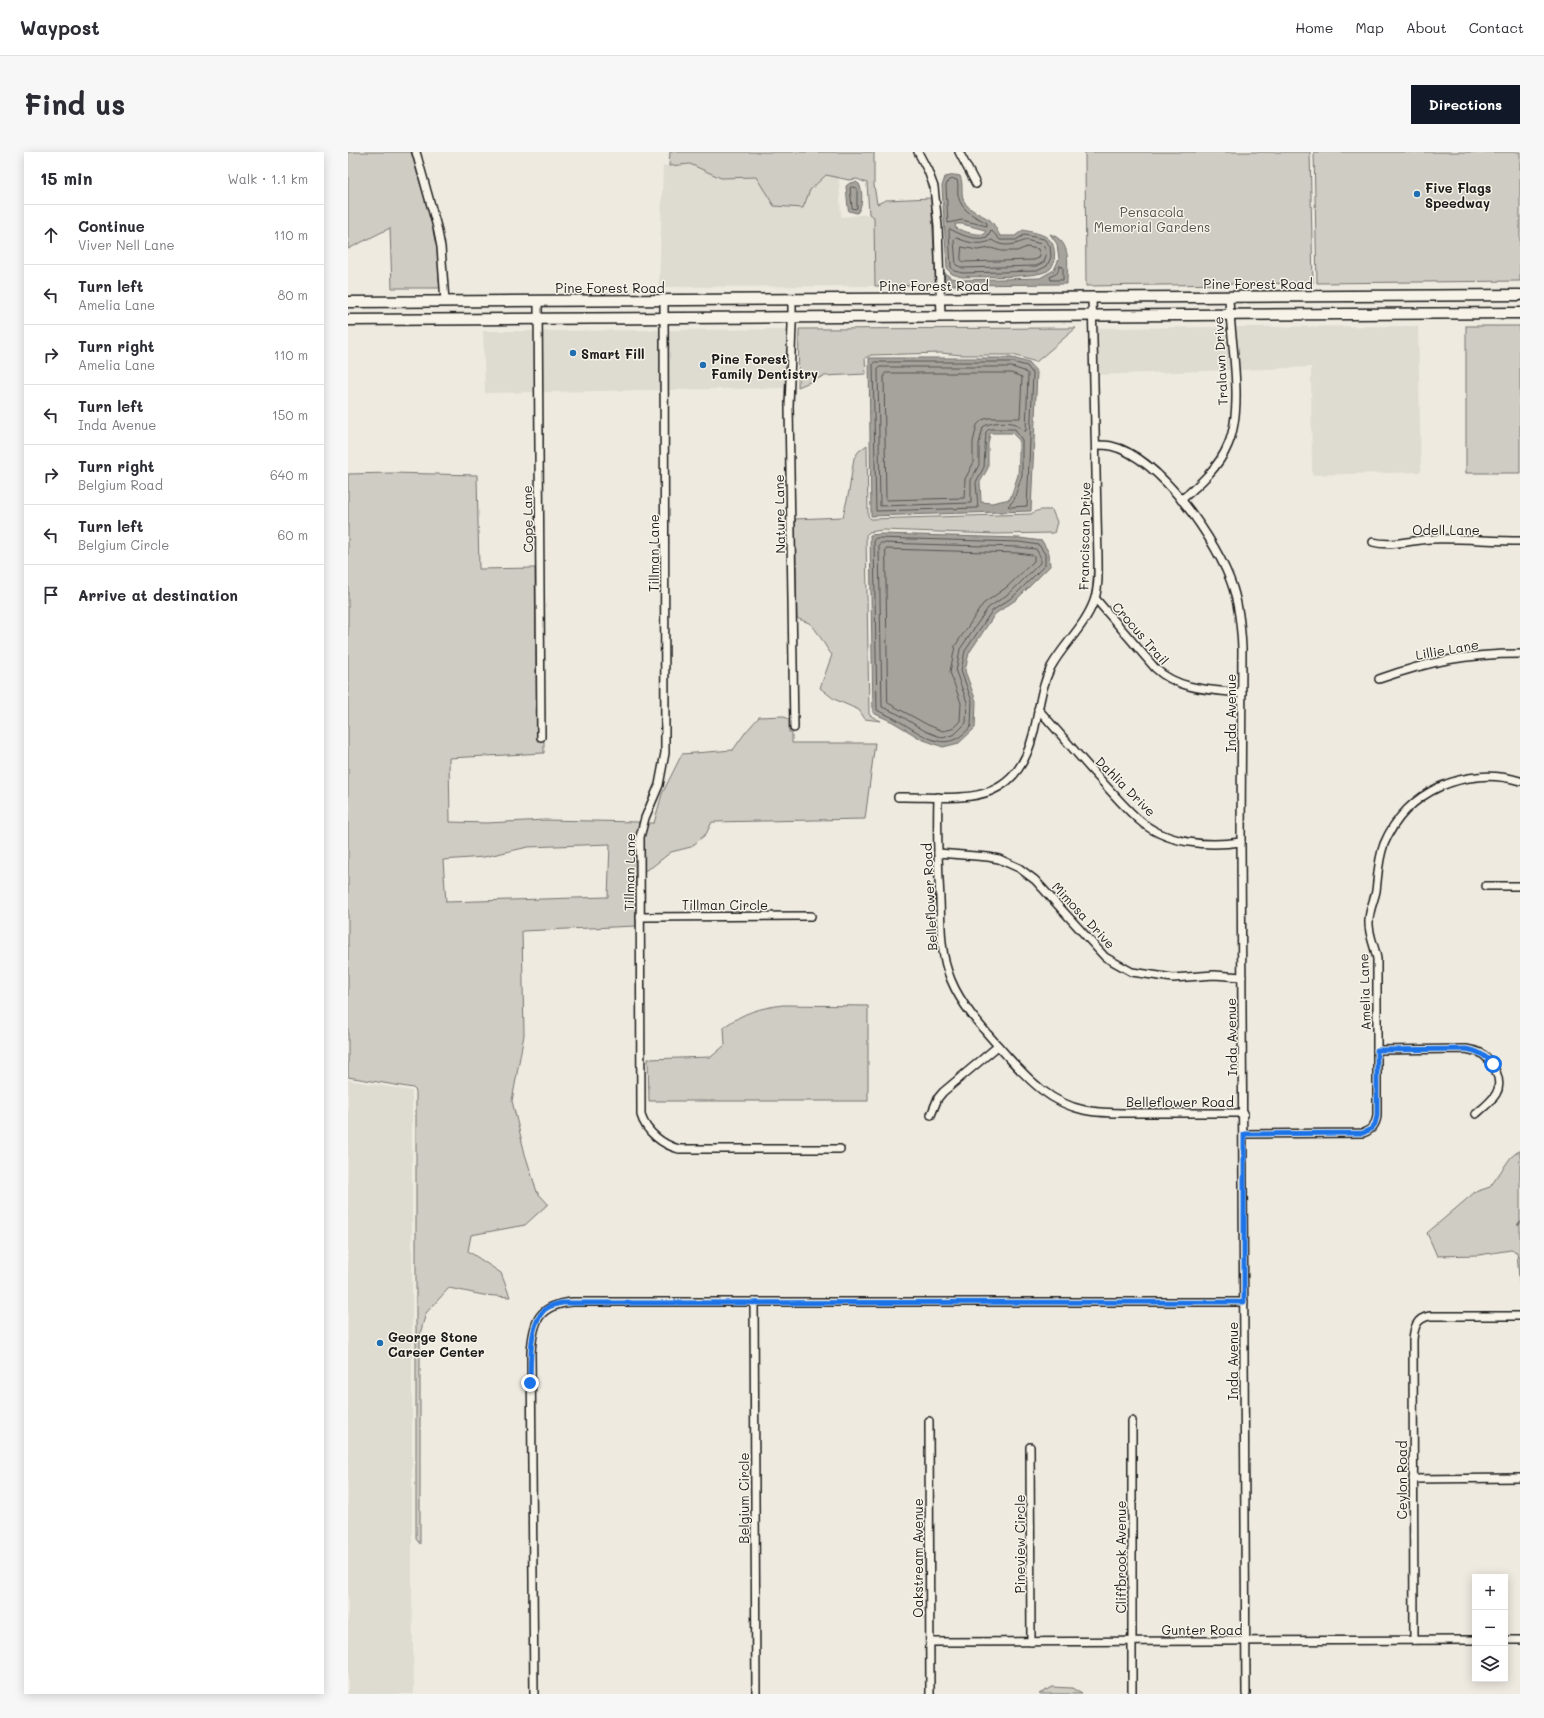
<!DOCTYPE html>
<meta charset="utf-8">
<style>
:root{--surface:#fff;--page:#f7f7f7;--text:#2b2b33;--muted:#7c7c81;--line:#e1e1e2;--accent:#111827}
body{margin:0;font-family:Mali,sans-serif;background:var(--page);color:var(--text)}
.controls{position:absolute;right:12px;bottom:12px;display:grid;overflow:hidden;border-radius:0px;box-shadow:0 2px 10px #0003}
.controls button{width:36px;height:36px;display:grid;place-items:center;padding:0;border:0;border-bottom:1px solid var(--line);background:var(--surface);color:var(--text);font:20px sans-serif}
.stop{position:absolute;width:12px;height:12px;margin:-9px;border:3px solid #1a73e8;border-radius:50%;background:#fff}
.stop.end{background:#1a73e8;border-color:#fff;box-shadow:0 1px 4px #0008}
.list{margin:0;padding:0;list-style:none}
h2{display:flex;justify-content:space-between;align-items:center;height:52px;margin:0;padding:0 16px;font-size:17px}
h2 small{font-size:13px;font-weight:400;color:var(--muted)}
.list li{display:grid;grid-template-columns:26px 1fr auto;gap:12px;align-items:center;box-sizing:border-box;height:60px;padding:0 16px;border-top:1px solid var(--line)}
.list b{display:block;font-size:15px;white-space:nowrap}
.list p{margin:0;font-size:13px;white-space:nowrap;color:var(--muted)}
.list em{font-size:13px;font-style:normal;color:var(--muted)}
.icon{flex:none;width:22px;height:22px;fill:none;stroke:currentColor;stroke-width:2;stroke-linecap:round;stroke-linejoin:round}
.map{position:relative;flex:none;width:1172px;height:1542px;overflow:hidden;border-radius:0px}
header{display:flex;align-items:center;gap:24px;box-sizing:border-box;height:56px;padding:0 20px;background:var(--surface);border-bottom:1px solid var(--line)}
header strong{font-size:19px}
nav{display:flex;gap:22px;margin-inline-start:auto;font-size:14px}
.intro{display:flex;align-items:center;justify-content:space-between;box-sizing:border-box;height:96px;padding:0 24px}
h1{margin:0;font-size:28px}
.button{padding:10px 18px;border-radius:0px;background:var(--accent);color:#fff;font-size:14px;font-weight:700}
main{display:flex;gap:24px;padding:0 24px}
aside{flex:1;background:var(--surface);border-radius:0px;box-shadow:0 2px 10px #0003}
.map>svg:first-child{display:block}
.built{fill:#dedbd1}
.green{fill:#cfccc3;stroke:#767470;fill-rule:evenodd}
.water{fill:#a6a39d;stroke:#6f6d69;fill-rule:evenodd}
.lines{fill:none;stroke-linecap:round;stroke-linejoin:round}
.shore{stroke:#535250;stroke-width:1}
.stream{stroke:#6f6d69;stroke-width:2}
.minor-casing{stroke:#1c1c1c;stroke-width:10}
.secondary-casing{stroke:#1c1c1c;stroke-width:13}
.minor{stroke:#f7f3e8;stroke-width:7}
.secondary{stroke:#f7f3e8;stroke-width:10}
.route{stroke:#1a73e8;stroke-width:5}
.poi-dot{fill:#1f6fb2;stroke:#f7f3e8;stroke-width:1.5}
.labels{text-anchor:middle;dominant-baseline:central;stroke-width:3;stroke-linejoin:round;paint-order:stroke}
.poi-label{font-size:13px;font-weight:bold;fill:#1c1c1c;stroke:#f7f3e8;text-anchor:start}
.park-label{font-size:13px;fill:#52514e;stroke:#f7f3e8}
.street-label{font-size:13px;fill:#1c1c1c;stroke:#f7f3e8}
</style>
<header>
<strong>Waypost</strong>
<nav><a>Home</a><a>Map</a><a>About</a><a>Contact</a></nav>
</header>
<div class="intro"><h1>Find us</h1><a class="button">Directions</a></div>
<main>
<aside>
<h2>15 min<small>Walk · 1.1 km</small></h2>
<ul class="list">
<li><svg class="icon" aria-label="ahead" viewBox="0 0 24 24"><path d="M12 20V5M6 11l6-6 6 6"/></svg><div><b>Continue</b><p>Viver Nell Lane</p></div><em>110 m</em></li>
<li><svg class="icon" aria-label="left" viewBox="0 0 24 24"><path d="M17 20v-9H6M10 6l-5 5 5 5"/></svg><div><b>Turn left</b><p>Amelia Lane</p></div><em>80 m</em></li>
<li><svg class="icon" aria-label="right" viewBox="0 0 24 24"><path d="M7 20v-9h11M14 6l5 5-5 5"/></svg><div><b>Turn right</b><p>Amelia Lane</p></div><em>110 m</em></li>
<li><svg class="icon" aria-label="left" viewBox="0 0 24 24"><path d="M17 20v-9H6M10 6l-5 5 5 5"/></svg><div><b>Turn left</b><p>Inda Avenue</p></div><em>150 m</em></li>
<li><svg class="icon" aria-label="right" viewBox="0 0 24 24"><path d="M7 20v-9h11M14 6l5 5-5 5"/></svg><div><b>Turn right</b><p>Belgium Road</p></div><em>640 m</em></li>
<li><svg class="icon" aria-label="left" viewBox="0 0 24 24"><path d="M17 20v-9H6M10 6l-5 5 5 5"/></svg><div><b>Turn left</b><p>Belgium Circle</p></div><em>60 m</em></li>
<li><svg class="icon" aria-label="arrive" viewBox="0 0 24 24"><path d="M6 21V4h12l-3 4 3 4H6"/></svg><div><b>Arrive at destination</b></div></li>
</ul>
</aside>
<div class="map">
<svg width="1172" height="1542" viewBox="0 0 1172 1542">
<rect width="100%" height="100%" fill="#eeeae0"/>
<filter id="ink" filterUnits="userSpaceOnUse"><feTurbulence type="fractalNoise" baseFrequency=".025" numOctaves="2"/><feDisplacementMap in="SourceGraphic" scale="8" xChannelSelector="R" yChannelSelector="G"/><feConvolveMatrix kernelMatrix="1 2 1 2 8 2 1 2 1" color-interpolation-filters="sRGB"/></filter>
<g filter="url(#ink)">
<g class="built">
<path d="M342,12l31,14 35,-1 18,29 36,-16 16,-15 13,3 2,39 28,-3 5,3 1,69 -216,1 4,-121z"/>
<path d="M1070,174l3,146 -109,3 -1,-108 -72,3 -4,-43z"/>
<path d="M878,175l4,43 -132,5 -1,-47z"/>
<path d="M440,177l-4,59 -115,2v-60z"/>
<path d="M312,178v60l-117,2 -1,-61z"/>
<path d="M135,179h51v61l-49,1z"/>
<path d="M0,928l64,11v505l2,98h-66z"/>
</g>
<g class="green">
<path d="M0,0h63l22,75 4,21 3,40h-48l-2,-60 -42,21z"/>
<path d="M322,0h204v33l3,19 9,-4 45,-2 5,87 -61,1 -1,-69 -5,-3 -2,-31 -10,-4 -8,1 -23,-5 -16,15 -7,18 -29,-2 -18,-29 -35,1 -31,-14 -21,2z"/>
<path d="M737,0h225l3,131 -227,3z"/>
<path d="M966,0h206v129l-203,2z"/>
<rect x="1118" y="174" width="54" height="147"/>
<path d="M728,176l-40,34 -23,-7h-51l-21,-2 -70,2 -6,3 1,16 -42,2 -26,11 1,-58z"/>
<path d="M519,293l1,71 3,3 160,-5c7,-5 12,-4 21,-4l5,12 -3,11 -59,1 -113,-4 -13,2 -3,3 3,179 2,2 10,5 -16,-2 -6,-9 -25,-11 -14,-11 12,-33c-8,-9 -15,-27 -23,-32 -4,-2 -9,-3 -12,-5l-2,-99 48,-2 6,-26 5,-33 5,-7z"/>
<path d="M43,321l86,2 2,94 56,-1 2,173h7v12l-95,5 1,64 37,1 58,-3 94,2 -4,22 1,82 -114,5 2,104 -12,66 13,53 12,38 11,12 -23,21 -54,10 -3,16 33,22 9,24 -27,-2 -34,-7 -23,25 -6,21v210l-4,-5v-448l-3,-3 -65,-11v-603zM262,692l-2,53 -162,5 -3,-42 41,-3 44,-10z"/>
<path d="M435,564l6,4v12h3v11h83l-10,76 -153,3 -6,12 -15,13 -20,5 -19,15 -8,4v-33l4,-15h6l8,-29 20,-40 51,-4 12,-17 14,-16z"/>
<path d="M435,853l85,1v95h-219l-1,-42 63,-2 14,-12 -1,-18c20,-15 36,-19 59,-22z"/>
<path d="M1172,998v141l-3,-39 -6,-2 -32,5 -42,1 -10,-23 48,-41 15,-5 21,-30z"/>
<path d="M704,1535l20,1 10,6h-43z"/>
</g>
<g class="water">
<path d="M607,23l5,1c4,9 0,17 4,25 5,10 17,13 26,19 4,3 7,11 10,16h15l8,-6c12,3 29,4 31,19 1,6 1,15 -4,20 -9,10 -71,7 -88,8l-10,-3 -5,-5 -5,-83 3,-9zM607,72h7l23,6v4c-10,1 -20,-2 -29,-6z"/>
<path d="M508,30l3,2c4,7 4,23 -2,29l-8,-2 -1,-3 -2,-22 4,-3z"/>
<path d="M702,82c23,8 17,31 17,50l-122,1 -1,-13 7,6 11,2 78,-2 14,-8 5,-11 -2,-15z"/>
<path d="M521,206h144l16,5 8,9 -6,139 -160,5zM642,281h22l7,7v17l-1,18 -8,24 -18,4 -11,-1 -1,-20 8,-14v-24z"/>
<path d="M534,382l137,4 23,3 7,12 1,13 -33,33 -22,15 -26,39 -4,18 11,30 -1,27 -16,15 -16,4 -22,-8 -28,-17 -20,-9 -3,-178z"/>
</g>
<g class="lines">
<g class="shore">
<path d="M606,27l3,1c2,5 0,10 1,15 3,16 16,21 29,28v3l-25,-6 -14,3 -2,-37 2,-5z"/>
<path d="M504,35l5,1v20l-2,1 -3,-1 -2,-20z"/>
<path d="M602,77c11,6 24,12 37,8l4,-7 9,10h16l8,-5 20,4 6,7 1,11 -4,9 -10,5 -74,2 -9,-2 -3,-4 -2,-36z"/>
<path d="M609,86c11,5 24,8 35,2 10,8 23,5 34,0l15,4 4,4 1,8 -2,6 -8,4 -73,2 -7,-3 -2,-25z"/>
<path d="M614,95l15,3 14,-2 10,3h16l10,-4 11,2 2,6 -1,3 -5,2 -70,2 -3,-2z"/>
<path d="M712,114l3,1v13h-12l-1,-3 7,-4z"/>
<path d="M527,210h137l15,4 6,8 -6,132 -17,1 -2,-1 6,-6 8,-25v-35l-7,-11h-26l-3,3 -2,35 -8,15 2,26 -102,3 -3,-147z"/>
<path d="M532,215h132l12,4 4,3 -2,57h-3c-2,-2 -4,-5 -7,-7 -8,-3 -27,-2 -33,3l-4,17v21l-8,15v23l-91,3 -2,-137z"/>
<path d="M538,221h125l11,4 -2,41h-32l-6,2 -5,5 -4,17v22l-8,15 -1,19 -78,2 -2,-125z"/>
<path d="M528,386l143,4 20,3 6,9v11l-31,31 -22,15 -27,40 -4,20 11,30 -1,25c-25,31 -47,9 -74,-6 -6,-4 -14,-6 -20,-10l-3,-170z"/>
<path d="M533,391l137,4 18,2 4,7v7l-29,29 -23,16 -28,41 -4,23 11,30 -1,21 -11,11 -12,4 -18,-7 -27,-17 -16,-7 -3,-162z"/>
<path d="M538,397l132,4 14,2 2,2v4l-27,26 -24,17 -28,42 -5,26 11,31 -1,18 -8,8 -9,2 -15,-6 -40,-22z"/>
</g>
<path class="stream" d="M1170,1073l2,-3"/>
<defs>
<g id="minor">
<path d="M68,0l21,75 4,20 4,54"/>
<path d="M570,0l10,19 6,16 4,39 3,91"/>
<path d="M611,0l17,32"/>
<path d="M444,147v26l-3,81 5,322"/>
<path d="M316,148l1,453 -6,32 -14,33 -5,19 1,278c5,17 22,30 38,34h161"/>
<path d="M190,149l3,436"/>
<path d="M748,293c5,0 10,0 15,1 48,10 108,97 122,142 6,19 8,39 9,60l-1,194 5,852"/>
<path d="M833,348c18,-15 38,-33 47,-55 17,-40 2,-105 1,-148"/>
<path d="M1025,390c19,5 38,-2 58,-3 29,-1 59,2 89,2"/>
<path d="M747,446l60,70c23,22 57,22 87,25"/>
<path d="M1031,527c51,-18 87,-25 141,-25"/>
<path d="M690,557c20,22 39,45 59,67 14,15 27,31 42,44 27,24 69,27 102,22"/>
<path d="M550,645c60,-1 116,14 135,-62 6,-23 7,-46 18,-68 12,-22 34,-41 43,-66 5,-13 4,-28 4,-42l-6,-262"/>
<path d="M590,645c-1,34 0,68 2,102 1,28 0,55 11,81 12,29 36,53 57,77 22,24 43,46 76,53 19,4 40,3 60,3 33,0 66,0 100,0"/>
<path d="M590,701l50,4 11,2 20,9 16,12 70,77 27,15 41,6 41,-3 28,2"/>
<path d="M1138,734h34"/>
<path d="M292,765l171,-1"/>
<path d="M1029,898l89,-1c5,1 10,2 15,4 12,8 23,28 15,41 -5,8 -13,14 -20,20"/>
<path d="M583,963l7,-17 5,-6 55,-46"/>
<path d="M896,982l119,-1c9,-3 13,-9 14,-17v-157c-2,-13 -9,-25 -8,-38 0,-11 5,-20 7,-30 2,-16 2,-31 8,-47 22,-53 82,-79 136,-63"/>
<path d="M406,1150l2,392"/>
<path d="M581,1269l1,273"/>
<path d="M784,1269v273"/>
<path d="M682,1295l1,195"/>
<path d="M1065,1327l107,-1"/>
<path d="M1066,1488l-1,-300c1,-12 3,-22 17,-24h90"/>
<path d="M1157,1488h15"/>
<path d="M582,1490l545,-2"/>
<path d="M186,1542l-3,-341c2,-32 7,-48 42,-51h671"/>
</g>
<g id="secondary">
<path d="M0,150l1172,-7"/>
<path d="M0,168l1172,-7"/>
</g>
</defs>
<use href="#minor" class="minor-casing"/>
<use href="#secondary" class="secondary-casing"/>
<use href="#minor" class="minor"/>
<use href="#secondary" class="secondary"/>
</g>
</g>
<g class="lines" filter="url(#ink)">
<path class="route" d="M182,1231c1,-20 -2,-62 17,-75 5,-3 10,-4 15,-5l682,-1v-168l119,-1 8,-4 4,-5 2,-8v-66l89,-1c12,2 19,6 27,15"/>
</g>
<g class="poi-dot">
<circle cx="1069" cy="42" r="4"/>
<circle cx="225" cy="201" r="4"/>
<circle cx="355" cy="213" r="4"/>
<circle cx="32" cy="1191" r="4"/>
</g>
<g class="labels">
<g class="poi-label">
<text x="1077" y="35">Five Flags<tspan x="1077" dy="15">Speedway</tspan></text>
<text x="233" y="201">Smart Fill</text>
<text x="363" y="206">Pine Forest<tspan x="363" dy="15">Family Dentistry</tspan></text>
<text x="40" y="1184">George Stone<tspan x="40" dy="15">Career Center</tspan></text>
</g>
<g class="park-label">
<text x="804" y="59">Pensacola<tspan x="804" dy="15">Memorial Gardens</tspan></text>
</g>
<g class="street-label">
<text x="910" y="131">Pine Forest Road</text>
<text x="586" y="133">Pine Forest Road</text>
<text x="262" y="135">Pine Forest Road</text>
<text transform="translate(872 209) rotate(-93)">Tralawn Drive</text>
<text transform="translate(431 362) rotate(-91)">Nature Lane</text>
<text transform="translate(179 367) rotate(-91)">Cope Lane</text>
<text x="1098" y="377">Odell Lane</text>
<text transform="translate(736 384) rotate(-89)">Franciscan Drive</text>
<text transform="translate(305 401) rotate(-90)">Tillman Lane</text>
<text transform="translate(793 481) rotate(49)">Crocus Trail</text>
<text transform="translate(1099 497) rotate(-10)">Lillie Lane</text>
<text transform="translate(882 561) rotate(-90)">Inda Avenue</text>
<text transform="translate(778 634) rotate(45)">Dahlia Drive</text>
<text transform="translate(281 720) rotate(-89)">Tillman Lane</text>
<text transform="translate(581 745) rotate(-93)">Belleflower Road</text>
<text x="377" y="752">Tillman Circle</text>
<text transform="translate(736 763) rotate(47)">Mimosa Drive</text>
<text transform="translate(1016 840) rotate(-92)">Amelia Lane</text>
<text transform="translate(883 885) rotate(-91)">Inda Avenue</text>
<text x="832" y="949">Belleflower Road</text>
<text transform="translate(884 1209) rotate(-90)">Inda Avenue</text>
<text transform="translate(1053 1328) rotate(-90)">Ceylon Road</text>
<text transform="translate(395 1346) rotate(-90)">Belgium Circle</text>
<text transform="translate(671 1392) rotate(-90)">Pineview Circle</text>
<text transform="translate(772 1405) rotate(-90)">Cliffbrook Avenue</text>
<text transform="translate(569 1406) rotate(-90)">Oakstream Avenue</text>
<text x="854" y="1477">Gunter Road</text>
</g>
</g>
</svg>
<div class="controls">
<button>+</button>
<button>−</button>
<button><svg class="icon" aria-label="layers" viewBox="0 0 24 24"><path d="M12 4l9 5-9 5-9-5zM3 14l9 5 9-5"/></svg></button>
</div>
<div class="stop" style="left:1145px;top:912px"></div>
<div class="stop end" style="left:182px;top:1231px"></div>
</div>
</main>
